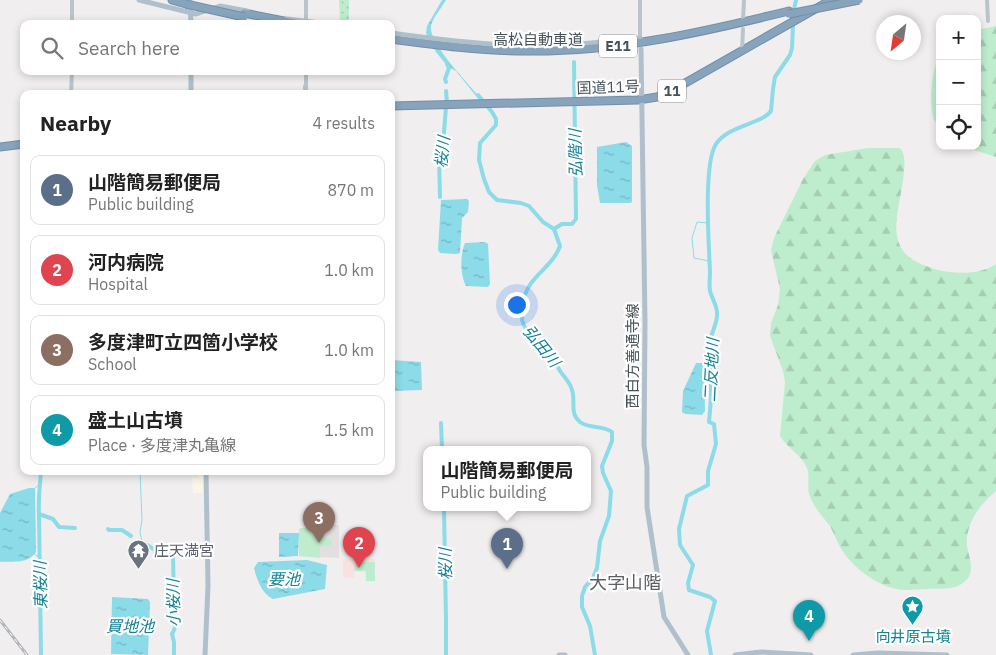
<!DOCTYPE html>
<meta charset="utf-8">
<style>
:root{--surface:#fff;--page:#f2f2f2;--text:#222;--muted:#767676;--line:#e0e0e0;--accent:#ea580c}
body{margin:0;font-family:"IBM Plex Sans","Noto Sans JP",sans-serif;background:var(--page);color:var(--text)}
.controls{position:absolute;right:15px;top:15px;display:grid;overflow:hidden;border-radius:10px;box-shadow:0 2px 8px #0003}
.controls button{width:45px;height:45px;display:grid;place-items:center;padding:0;border:0;border-bottom:1px solid var(--line);background:var(--surface);color:var(--text);font:25px sans-serif}
.compass{position:absolute;left:876px;top:15px;width:45px;height:45px;border-radius:50%;background:var(--surface);box-shadow:0 2px 8px #0003;rotate:209deg}
.you{position:absolute;left:516px;top:304px;width:18px;height:18px;margin:-12px;border:4px solid #fff;border-radius:50%;background:#1a73e8;box-shadow:0 0 0 8px #1a73e833}
.badge{display:grid;place-items:center;width:32px;height:32px;border-radius:50%;background:var(--accent);color:#fff;font-size:16px;font-weight:700}
.pin{position:absolute;translate:-50% -41px;filter:drop-shadow(0 1px 2px #0008)}
.pin::after{content:'';position:absolute;top:26px;width:18px;height:15px;background:inherit;clip-path:polygon(0 0,100% 0,50% 100%)}
.popup{position:absolute;left:423px;top:446px;width:168px;height:65px;box-sizing:border-box;display:grid;place-content:center;border-radius:10px;background:var(--surface);filter:drop-shadow(0 1px 4px #0005);font-size:16px;white-space:nowrap;color:var(--muted)}
.popup b{font-size:19px;color:var(--text)}
.popup::after{content:'';position:absolute;left:50%;top:100%;margin-left:-10px;border:10px solid transparent;border-top-color:var(--surface)}
.list{margin:0;padding:0;list-style:none}
h2{display:flex;justify-content:space-between;align-items:center;height:65px;margin:0;padding:0 20px;font-size:21px}
h2 small{font-size:16px;font-weight:400;color:var(--muted)}
.list li{display:grid;grid-template-columns:32px 1fr auto;gap:15px;align-items:center;box-sizing:border-box;height:70px;margin:0 10px 10px;padding:0 10px;border:1px solid var(--line);border-radius:10px}
.list b{display:block;font-size:19px;white-space:nowrap}
.list p{margin:0;font-size:16px;white-space:nowrap;color:var(--muted)}
.list em{font-size:16px;font-style:normal;color:var(--muted)}
.icon{flex:none;width:28px;height:28px;fill:none;stroke:currentColor;stroke-width:2;stroke-linecap:round;stroke-linejoin:round}
.map{position:relative;flex:none;width:996px;height:655px;overflow:hidden}
.search{position:absolute;background:var(--surface);box-shadow:0 2px 8px #0003;left:20px;top:20px;width:375px;height:55px;display:flex;align-items:center;gap:12px;box-sizing:border-box;padding:0 18px;border-radius:10px;color:var(--muted);font-size:19px}
.panel{position:absolute;background:var(--surface);box-shadow:0 2px 8px #0003;left:20px;top:90px;width:375px;height:385px;border-radius:10px}
.map>svg:first-child{display:block}
.commercial{fill:#fbf5e8}
.education{fill:#e2dfe0}
.medical{fill:#fae0df}
.grass{fill:url(#grass-dots)}
.forest{fill:url(#forest-firs)}
.garden{fill:#beedcd}
.water{fill:url(#water-ripples)}
.lines{fill:none;stroke-linecap:round;stroke-linejoin:round}
.stream{stroke:#8cdbe9;stroke-width:1}
.river{stroke:#8cdbe9;stroke-width:4}
.highway-casing{stroke:#738fa8;stroke-width:9}
.minor{stroke:#bac4cb;stroke-width:4}
.major{stroke:#afc0cc;stroke-width:5}
.highway{stroke:#87a4bc;stroke-width:7}
.rail-casing{stroke:#b1b4b9;stroke-width:3}
.rail{stroke:#fff;stroke-width:1;stroke-dasharray:4;stroke-linecap:butt}
.highway-bridge-casing{stroke:#738fa8;stroke-width:9;stroke-linecap:butt}
.highway-bridge{stroke:#87a4bc;stroke-width:7}
.labels{text-anchor:middle;dominant-baseline:central;stroke-width:4.5;stroke-linejoin:round;paint-order:stroke}
.shield{fill:#fff;stroke:#7e878c;stroke-width:1}
.shield-label{font-size:14px;font-weight:bold;fill:#47535b}
.street-label{font-size:15px;fill:#47535b;stroke:#fff}
.worship-label{font-size:15px;fill:#5b616d;stroke:#fff;text-anchor:start}
.culture-label{font-size:15px;fill:#0d838f;stroke:#fff}
.water-label{font-size:16px;font-style:italic;fill:#118296;stroke:#fff}
.quarter-label{font-size:18px;fill:#5b5f63;stroke:#fff}
</style>
<div class="map">
<svg width="996" height="655" viewBox="0 0 996 655">
<defs>
<pattern id="grass-dots" width="8" height="8" patternUnits="userSpaceOnUse" patternTransform="scale(1.25)"><rect width="8" height="8" fill="#beedcd"/><path d="M2 2h.1M6 6h.1" fill="none" stroke="#a5cdb2" stroke-width="1.8" stroke-linecap="round"/></pattern>
<pattern id="forest-firs" width="22" height="20" patternUnits="userSpaceOnUse" patternTransform="scale(1.25)"><rect width="22" height="20" fill="#beedcd"/><path d="M5 1l3.5 6h-7zM16 11l3.5 6h-7z" fill="#a5cdb2"/></pattern>
<pattern id="water-ripples" width="26" height="14" patternUnits="userSpaceOnUse" patternTransform="scale(1.25)"><rect width="26" height="14" fill="#8cdbe9"/><path d="M2 4q2-2 4 0t4 0M15 11q2-2 4 0t4 0" fill="none" stroke="#74b4c0"/></pattern>
</defs>
<rect width="100%" height="100%" fill="#f1eeef"/>
<path class="commercial" d="M199,471h5l-1,22h-10l-1,-16 6,1z"/>
<path class="education" d="M310,504h5l1,2h8l1,3 8,1v15h6v33l-40,-2v-27l2,-1h11z"/>
<path class="medical" d="M343,559h32v22h-9l-1,-10h-11v7l-11,-1z"/>
<path class="grass" d="M339,0h10v24l-9,-1z"/>
<g class="forest">
<path d="M996,26v131l-34,-11h15v-116z"/>
<path d="M940,56v70c-3,-2 -6,-5 -7,-9 -4,-16 -2,-48 7,-61z"/>
<path d="M868,148h30l3,1c4,6 4,15 3,22 -2,34 -24,76 17,93 8,3 15,6 22,7 17,3 39,3 53,-7v227c-16,13 -31,33 -29,55 2,12 8,23 0,33 -9,12 -26,9 -39,10 -11,0 -21,2 -31,0 -19,-3 -42,-20 -53,-36 -6,-8 -9,-18 -14,-27 -8,-10 -17,-20 -21,-32 -2,-8 1,-18 -2,-26 -5,-13 -20,-20 -27,-32l5,-54 -2,-11 -13,-35 1,-13 7,-18 2,-16 -9,-39 3,-12 29,-59 12,-18 10,-6z"/>
</g>
<g class="garden">
<path d="M301,528l13,1 2,8 12,1 4,2v6h-12v12l-21,-2v-27z"/>
<path d="M356,562h19v19h-9v-10h-12z"/>
</g>
<g class="water">
<path d="M442,0h4c-3,6 -15,20 -15,27 -2,17 38,57 50,72l-1,2 -24,-30 -8,-4 -12,-15 -10,-19 1,-7z"/>
<path d="M626,142l6,4v56l-2,1h-30l-3,-18v-38z"/>
<path d="M467,199l2,2 -1,11 -6,6 -2,35 -4,1 -16,-1 -2,-3 3,-50z"/>
<path d="M465,243l20,-1 3,2 2,40 -2,3 -22,-1c-6,-11 -6,-32 -1,-43z"/>
<path d="M391,360l30,2 1,28 -31,1z"/>
<path d="M696,363h6l2,3 1,45 -3,4 -17,-1 -3,-2 1,-21z"/>
<path d="M29,488h6l1,64c-8,12 -22,9 -36,10v-49l10,-19z"/>
<path d="M279,533h20l-1,23 -19,1z"/>
<path d="M307,560l20,5 -2,24 -52,10c-11,-5 -16,-19 -19,-31l4,-6z"/>
<path d="M112,597l36,2 2,3 -2,53 -37,-1z"/>
</g>
<g class="lines">
<g class="stream">
<path d="M708,223l-11,-1 -5,16 2,20 15,3"/>
<path d="M140,471l2,49 -2,12 2,9"/>
<path d="M34,489l6,-5"/>
<path d="M34,554l6,4"/>
</g>
<g class="river">
<path d="M792,19l4,-19"/>
<path d="M446,82l-1,-3 4,-11 -2,-4"/>
<path d="M305,86v8"/>
<path d="M446,91l1,12"/>
<path d="M478,95l14,17 4,7v6l-16,18 -1,17 5,19 5,13 8,8 24,3 8,3 14,16 11,7 6,17c-8,22 -30,29 -36,52 -7,25 1,33 19,48 4,4 9,6 11,11 3,4 3,10 6,14 4,6 10,11 12,19 4,11 -3,23 8,32 9,7 23,3 32,10v9l-10,25 1,7 8,18 -2,25 -9,25 -3,27 -4,10 -8,9 -3,9v11l8,19 5,29"/>
<path d="M440,197l-1,-40h3l4,-50"/>
<path d="M554,229l8,-5h10l4,-5 -2,-157"/>
<path d="M441,423l1,27"/>
<path d="M41,471c-1,15 -3,29 -2,43l14,5 6,8 16,1"/>
<path d="M444,508l2,112"/>
<path d="M39,514l2,141"/>
<path d="M108,529l1,1h13l9,6"/>
<path d="M142,542l18,11 13,2 1,48 -1,4 2,21 -3,6 2,8v13"/>
<path d="M446,622v33"/>
<path d="M711,655l-4,-24 8,-30 -5,-4 -21,-7 -1,-7 5,-18 -13,-20 -1,-16 8,-33 21,-11v-14l8,-27 -2,-20 -5,-2c1,-10 2,-20 2,-30 0,-17 -2,-33 -1,-50 1,-10 8,-19 7,-29 0,-8 -5,-14 -7,-22 -1,-6 0,-13 0,-19 -1,-26 -7,-108 6,-128 13,-19 46,-20 55,-33l2,-22 2,-12 15,-22 2,-7 1,-23"/>
</g>
<defs>
<g id="highway">
<path d="M172,0l14,4"/>
<path d="M244,13l55,11"/>
<path d="M391,39c45,6 91,12 136,12 90,1 176,-19 262,-40"/>
<path d="M391,106l247,-6 19,-3 16,-7 158,-90"/>
<path d="M0,147l24,-3"/>
</g>
</defs>
<use href="#highway" class="highway-casing"/>
<g class="minor">
<path d="M72,0v24"/>
<path d="M640,0v38"/>
<path d="M987,0l1,21"/>
<path d="M743,20l1,-20"/>
<path d="M306,23v-23"/>
<path d="M742,51l1,-22"/>
<path d="M306,90v-19"/>
<path d="M71,94l1,-23"/>
</g>
<g class="major">
<path d="M139,0l57,14 24,-8 27,5"/>
<path d="M190,0l1,24"/>
<path d="M287,19l42,5"/>
<path d="M391,33c50,7 100,13 150,13 33,-1 66,-4 99,-8v3"/>
<path d="M641,49l4,274 -1,122 3,22v40l17,110 24,38"/>
<path d="M191,71v23"/>
<path d="M205,655l3,-69 -2,-115"/>
<path d="M559,655h6"/>
<path d="M735,655l26,-3 50,3"/>
<path d="M853,655l25,-2 69,2"/>
</g>
<use href="#highway" class="highway"/>
<defs>
<path id="rail" d="M0,620l27,35"/>
</defs>
<use href="#rail" class="rail-casing"/>
<use href="#rail" class="rail"/>
<defs>
<g id="highway-bridge">
<path d="M186,4l58,13"/>
<path d="M789,14l70,-14"/>
</g>
</defs>
<use href="#highway-bridge" class="highway-bridge-casing"/>
<use href="#highway-bridge" class="highway-bridge"/>
</g>
<defs>
<symbol id="temple-pin" viewBox="-11 -11 22 30"><path d="M0 17L-7.5 6A9.5 9.5 0 1 1 7.5 6Z" fill="#6b7280" stroke="#fff"/><path d="M0-6L5-2H3V0L6.5 2.5H4V6H1.5V3h-3V6H-4V2.5H-6.5L-3 0V-2H-5Z" fill="#fff"/></symbol>
<symbol id="sight-pin" viewBox="-11 -11 22 30"><path d="M0 17L-7.5 6A9.5 9.5 0 1 1 7.5 6Z" fill="#0f9aa8" stroke="#fff"/><path d="M0-6L1.8-2.2L6-1.7L2.9 1.2L3.7 5.4L0 3.3L-3.7 5.4L-2.9 1.2L-6-1.7L-1.8-2.2Z" fill="#fff"/></symbol>
</defs>
<g fill-rule="evenodd">
<use href="#temple-pin" x="126" y="538" width="25" height="34"/>
<use href="#sight-pin" x="900" y="594" width="25" height="34"/>
</g>
<g class="labels">
<g class="shield">
<rect x="599" y="34.5" width="38" height="23" rx="4"/>
<rect x="658" y="79.5" width="28" height="23" rx="4"/>
</g>
<g class="shield-label">
<text x="618" y="46">E11</text>
<text x="672" y="91">11</text>
</g>
<g class="street-label">
<text x="538" y="39">高松自動車道</text>
<text transform="translate(608 87) rotate(-2)">国道11号</text>
<text transform="translate(632 356) rotate(-90)">西白方善通寺線</text>
</g>
<g class="worship-label">
<text x="154" y="550">庄天満宮</text>
</g>
<g class="culture-label">
<text x="913" y="636">向井原古墳</text>
</g>
<g class="water-label">
<text transform="translate(442 152) rotate(-84)">桜川</text>
<text transform="translate(575 153) rotate(-91)">弘階川</text>
<text transform="translate(542 346) rotate(51)">弘田川</text>
<text transform="translate(711 370) rotate(-87)">二反地川</text>
<text transform="translate(445 564) rotate(-91)">桜川</text>
<text x="284" y="579">要池</text>
<text transform="translate(40 585) rotate(-91)">東桜川</text>
<text transform="translate(173 603) rotate(-91)">小桜川</text>
<text x="130" y="626">買地池</text>
</g>
<g class="quarter-label">
<text x="625" y="582">大字山階</text>
</g>
</g>
</svg>
<div class="controls">
<button>+</button>
<button>−</button>
<button><svg class="icon" aria-label="locate" viewBox="0 0 24 24"><circle cx="12" cy="12" r="6"/><path d="M12 2v4M12 18v4M2 12h4M18 12h4"/></svg></button>
</div>
<svg class="compass" viewBox="-18 -18 36 36"><path d="M0-13l5 13h-10z" fill="#e53935"/><path d="M0 13l5-13h-10z" fill="#767676"/></svg>
<div class="you"></div>
<div class="pin badge" style="left:507px;top:569px;background:#5c6f8a">1</div>
<div class="popup"><b>山階簡易郵便局</b>Public building</div>
<div class="pin badge" style="left:359px;top:568px;background:#e0444e">2</div>
<div class="pin badge" style="left:319px;top:543px;background:#8d6e63">3</div>
<div class="pin badge" style="left:809px;top:641px;background:#0f9aa8">4</div>
<div class="search"><svg class="icon" aria-label="search" viewBox="0 0 24 24"><circle cx="10" cy="10" r="6"/><path d="M15 15l6 6"/></svg>Search here</div>
<section class="panel">
<h2>Nearby<small>4 results</small></h2>
<ul class="list">
<li><span class="badge" style="background:#5c6f8a">1</span><div><b>山階簡易郵便局</b><p>Public building</p></div><em>870 m</em></li>
<li><span class="badge" style="background:#e0444e">2</span><div><b>河内病院</b><p>Hospital</p></div><em>1.0 km</em></li>
<li><span class="badge" style="background:#8d6e63">3</span><div><b>多度津町立四箇小学校</b><p>School</p></div><em>1.0 km</em></li>
<li><span class="badge" style="background:#0f9aa8">4</span><div><b>盛土山古墳</b><p>Place · 多度津丸亀線</p></div><em>1.5 km</em></li>
</ul>
</section>
</div>
